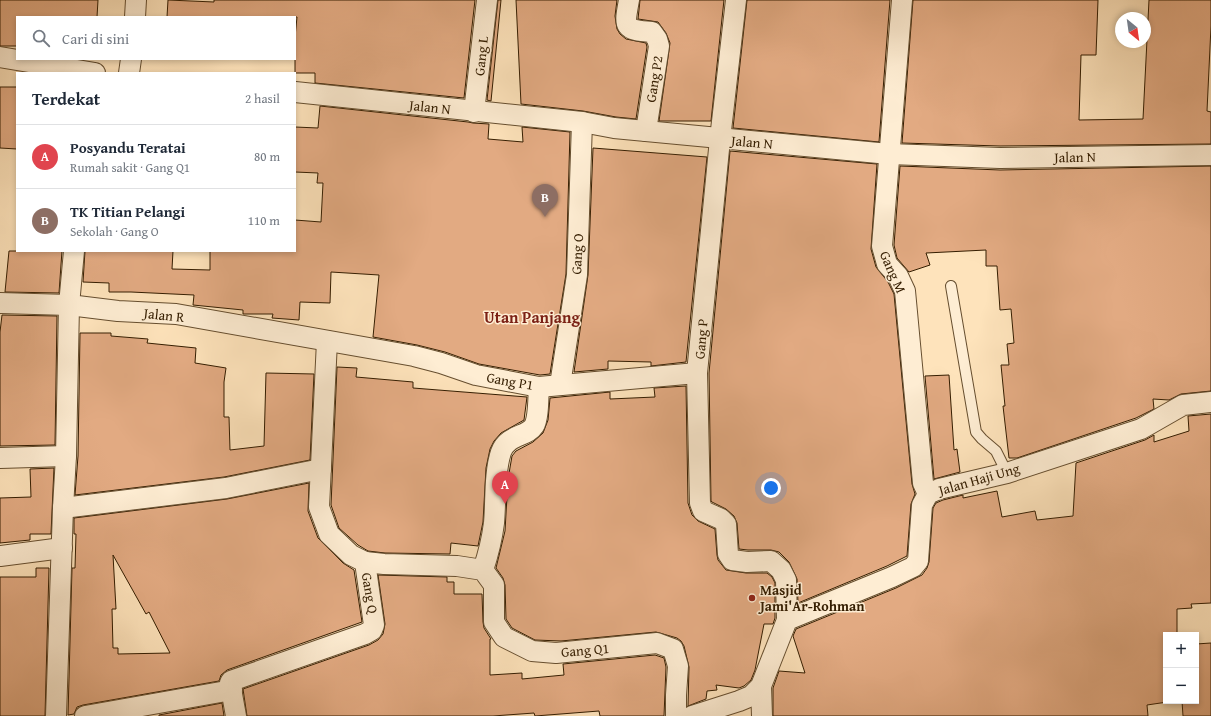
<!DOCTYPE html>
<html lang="id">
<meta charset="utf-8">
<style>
:root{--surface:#fff;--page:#f6f6f7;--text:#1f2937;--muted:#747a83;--line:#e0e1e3;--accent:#111827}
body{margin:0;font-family:"Gentium Book Plus",serif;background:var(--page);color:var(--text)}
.controls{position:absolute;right:12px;bottom:12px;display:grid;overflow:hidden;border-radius:0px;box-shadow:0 2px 6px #0003}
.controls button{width:36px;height:36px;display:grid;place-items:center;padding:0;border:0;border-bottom:1px solid var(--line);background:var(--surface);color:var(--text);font:20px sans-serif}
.compass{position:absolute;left:1115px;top:12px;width:36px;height:36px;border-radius:50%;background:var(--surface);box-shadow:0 2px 6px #0003;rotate:151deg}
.you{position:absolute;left:771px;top:488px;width:14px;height:14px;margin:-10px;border:3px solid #fff;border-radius:50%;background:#1a73e8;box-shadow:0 0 0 6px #1a73e833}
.badge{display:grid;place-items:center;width:26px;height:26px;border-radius:50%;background:var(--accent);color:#fff;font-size:13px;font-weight:700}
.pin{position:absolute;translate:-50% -33px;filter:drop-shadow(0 1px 2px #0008)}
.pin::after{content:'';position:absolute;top:21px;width:14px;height:12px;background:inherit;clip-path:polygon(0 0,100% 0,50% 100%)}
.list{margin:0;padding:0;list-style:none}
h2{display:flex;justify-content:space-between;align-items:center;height:52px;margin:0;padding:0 16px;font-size:17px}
h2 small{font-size:13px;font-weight:400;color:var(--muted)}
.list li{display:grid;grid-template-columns:26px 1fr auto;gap:12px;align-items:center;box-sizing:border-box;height:64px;padding:0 16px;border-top:1px solid var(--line)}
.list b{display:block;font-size:15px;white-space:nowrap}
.list p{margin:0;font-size:13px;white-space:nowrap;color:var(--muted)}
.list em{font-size:13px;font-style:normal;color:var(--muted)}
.icon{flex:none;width:22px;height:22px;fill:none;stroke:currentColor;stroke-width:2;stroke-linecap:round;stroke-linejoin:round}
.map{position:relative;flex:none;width:1211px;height:716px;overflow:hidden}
.search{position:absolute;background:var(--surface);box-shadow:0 2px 6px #0003;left:16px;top:16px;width:280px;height:44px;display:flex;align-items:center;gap:10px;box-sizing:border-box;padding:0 14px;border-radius:0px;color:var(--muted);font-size:15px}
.panel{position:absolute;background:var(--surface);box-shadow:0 2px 6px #0003;left:16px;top:72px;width:280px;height:180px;border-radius:0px}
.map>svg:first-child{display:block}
.building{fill:#e2aa82;stroke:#341d00;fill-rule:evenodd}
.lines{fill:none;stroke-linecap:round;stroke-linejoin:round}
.lane-casing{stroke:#664e2f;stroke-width:12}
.street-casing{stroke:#664e2f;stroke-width:22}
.lane{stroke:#feedd3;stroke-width:10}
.street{stroke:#feedd3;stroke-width:20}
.poi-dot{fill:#8f2418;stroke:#feedd3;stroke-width:1.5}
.labels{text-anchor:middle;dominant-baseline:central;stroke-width:3;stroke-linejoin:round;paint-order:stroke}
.street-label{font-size:14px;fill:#341d00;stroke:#feedd3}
.poi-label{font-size:14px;font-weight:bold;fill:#341d00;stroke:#feedd3;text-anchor:start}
.quarter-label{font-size:16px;font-weight:bold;fill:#7a1f14;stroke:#feedd3}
</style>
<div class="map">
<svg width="1211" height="716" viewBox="0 0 1211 716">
<rect width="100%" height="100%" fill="#fee3bb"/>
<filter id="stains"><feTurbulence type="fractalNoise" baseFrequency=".005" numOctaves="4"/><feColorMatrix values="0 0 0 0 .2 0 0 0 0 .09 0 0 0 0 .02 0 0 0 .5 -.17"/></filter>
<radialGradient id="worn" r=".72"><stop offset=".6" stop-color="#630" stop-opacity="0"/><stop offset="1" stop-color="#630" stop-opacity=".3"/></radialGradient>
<g class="building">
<path d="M0,0h98l-1,17h-80v29h-17z"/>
<path d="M168,0l46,2v-2h261l-11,98 -149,-15v-10h-20v-36l2,-20h-130z"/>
<path d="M498,0h3l-10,101 -4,-1z"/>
<path d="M516,0h101l-2,16 2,13 3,5 6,5 20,4 1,4 -11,72 -20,-2 -33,-6 -62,-7z"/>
<path d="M640,0h84l-13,121h-52l11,-78 -4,-10 -8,-11 -20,-3z"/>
<path d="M747,0h143l-11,142 -146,-14z"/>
<path d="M913,0h185l-2,55h-15l-2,65 64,-1 6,-119h62v26l-4,85 4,1v32l-211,2 -98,-3z"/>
<path d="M0,87h17v62l-17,-1z"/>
<path d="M320,106l148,16 5,1 16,1 -1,15 35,3 -1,-15 48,5 -4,142 -16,100 -10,1 -61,-11 -34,-12 -28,-7 -44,-8 6,-62 -48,-3 -1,31 -30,-1 -1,18 -27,-2 1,-4h-30v-4l-50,-5 1,-10 -63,-3h-22v-9l-26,-1 2,-31h88l-1,18 38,1v-19h85v-31l26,2 2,-39h-6l1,-10 -23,-1v-45l23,1z"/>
<path d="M593,148l114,9 -21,205 -35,4v-4l-43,-1v8l-34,3 14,-97z"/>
<path d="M730,151l147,13 -6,85 5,18 12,15 6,12 18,190 3,10 -4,10 -4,52 -20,10 -89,37 -1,-24 -8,-17 -10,-10 -8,-2h-23l-9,-1 -2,-26 -3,-7 -8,-7 -14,-7 -1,-1 -2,-128z"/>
<path d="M900,166l100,4 211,-4v225l-30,3 -12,6 -16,-1 1,10 -18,9 -119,40h-8l-6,-52h2l-4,-41h8l-2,-21 7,-1 -3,-34 -11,1 -3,-44h-11v-16l-60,3 4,12 -21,7 -12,-14 -3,-13z"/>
<path d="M9,251h53l-3,42 -54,-1z"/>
<path d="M2,315l55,1 -2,129 -55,1v-114z"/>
<path d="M80,333h31v3l37,3 -1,4 49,5 -1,15 31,5 -2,14v35h5l1,33 34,-4 2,-73 48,1 -4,86 -86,17 -149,18 3,-39z"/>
<path d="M337,367l20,1 -1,9 57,5v6l114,9 -3,23 -23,13 -7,8 -4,8 -4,19 -3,54 -5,24 -27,-3 -1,11 -65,-1 -17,-2 -10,-6 -19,-17 -8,-23z"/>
<path d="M949,375l5,75 3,-1 3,23 -26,7 -9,-103z"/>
<path d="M686,386l2,117 4,12 6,6 17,8 2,26 1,5 8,10 20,3h21l5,4 3,6v35l-2,6h-9l-9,46 -4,10 -7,6 -5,2 -23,-3 1,5 -10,1 -1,8 -18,7 1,-39 -5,-21 -3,-5 -4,-3 -21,-6 -95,9 -26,-1 -23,-12 -6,-9 -1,-34 -2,-7 -7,-10 9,-37 3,-52 4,-23 4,-5 17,-9 10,-9 5,-13 2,-22 60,-6v7l45,-2 -1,-9z"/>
<path d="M1211,414v189l-20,1 1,4 -15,1v26h-11v66h8l-27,4 1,11h-375v-28l6,-17 26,2 -12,-37 3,-7 100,-41 26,-13 5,-7 2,-6 4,-54 3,-5 7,-3 20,-5v3l34,-7 5,26 33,-6 2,9 36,-4 3,-53 69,-23 9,-5v7l35,-11 -1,-15z"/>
<path d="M54,468l-3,66h-21v6l-30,3v-45l31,-1 -1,-28z"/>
<path d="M309,483l-1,28 10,27 25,25 11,7 8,52 -135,48 -6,5 -2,6 -136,24 -6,2 -3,7 -6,1 4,-147h3l1,-34h-2v-16l153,-19zM113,555l33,59 3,-2 21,41 -52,1v-6h-5l-1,-39h4z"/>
<path d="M36,568h13l-4,148h-45v-139h36z"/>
<path d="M378,575l69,2v5h7v12h28l1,28 1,6 7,11h-1v36l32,-2v6l42,-4 -1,-11 92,-9 9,3 2,9 -2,49h-64l-1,-5 -64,5 -1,-3 -41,3h-246l-4,-27 126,-44 9,-5 5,-6 2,-10z"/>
<path d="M1211,643v73h-28l-1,-15h14v-57z"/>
<path d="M222,703l2,13h-65v-1z"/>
</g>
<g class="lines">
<defs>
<path id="lane" d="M951,286l25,146 6,7 14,12 11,22"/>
<g id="street">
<path d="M629,0c-5,27 -6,30 23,32l5,7 2,7 -13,85"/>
<path d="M736,0l-16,139 -23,234 3,130 3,8 18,8 5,5 2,30 4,6 15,2 24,-1 10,9 5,10 1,40"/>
<path d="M902,0l-20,246 5,18 11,12 7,15 18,192 5,11"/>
<path d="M135,17l1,-17"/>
<path d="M0,57l95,16"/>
<path d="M129,73l2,-14"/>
<path d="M295,92l287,30 32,6 275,26 111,4 211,-3"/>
<path d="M474,112l13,-112"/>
<path d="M0,303l69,2 49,6 58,3 238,42 27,7 35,12 63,12 158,-14"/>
<path d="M560,385l17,-110 5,-153"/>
<path d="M0,458l66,-2"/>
<path d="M63,508l163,-20 95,-19"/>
<path d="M0,556l62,-8"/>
<path d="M365,562l19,2 73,2 26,4 11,15v37l10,15 28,14 24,2 101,-10 16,6 5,17 -2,29v21"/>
<path d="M483,570c5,-15 9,-31 11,-47 2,-22 0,-50 7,-71 7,-18 26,-15 33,-26 5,-9 4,-29 5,-39"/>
<path d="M761,686l1,30"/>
<path d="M56,716l7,-208 3,-52 3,-151 5,-54"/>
<path d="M85,716l147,-26"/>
<path d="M236,716l-6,-33 1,-2 134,-47 7,-4 2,-5 -9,-63 -14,-7 -22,-21 -10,-27 8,-166"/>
<path d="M692,716l47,-15 12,-5 10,-10 26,-66 105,-43 21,-10 5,-6 4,-56 6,-11 11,-5 68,-16 134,-44 42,-24 28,-3"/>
</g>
</defs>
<use href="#lane" class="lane-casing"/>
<use href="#street" class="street-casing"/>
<use href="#lane" class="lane"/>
<use href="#street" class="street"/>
</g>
<circle class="poi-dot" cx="752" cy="598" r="4"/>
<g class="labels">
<g class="street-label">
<text transform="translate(481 56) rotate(-84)">Gang L</text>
<text transform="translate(654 79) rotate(-81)">Gang P2</text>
<text transform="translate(430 107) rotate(6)">Jalan N</text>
<text transform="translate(752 142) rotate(5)">Jalan N</text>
<text transform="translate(1075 157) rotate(-1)">Jalan N</text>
<text transform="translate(577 254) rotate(-87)">Gang O</text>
<text transform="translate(893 272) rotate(66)">Gang M</text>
<text transform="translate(164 315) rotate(6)">Jalan R</text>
<text transform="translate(701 339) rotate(-85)">Gang P</text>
<text transform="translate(510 381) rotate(10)">Gang P1</text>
<text transform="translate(979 479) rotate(-16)">Jalan Haji Ung</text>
<text transform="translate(370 593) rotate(81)">Gang Q</text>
<text transform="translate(585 650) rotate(-5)">Gang Q1</text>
</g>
<g class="poi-label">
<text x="760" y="590">Masjid<tspan x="760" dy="16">Jami'Ar-Rohman</tspan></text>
</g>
<g class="quarter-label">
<text x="532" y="317">Utan Panjang</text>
</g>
</g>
<rect width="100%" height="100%" filter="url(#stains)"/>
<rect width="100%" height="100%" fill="url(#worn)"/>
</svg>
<div class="controls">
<button>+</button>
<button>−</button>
</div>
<svg class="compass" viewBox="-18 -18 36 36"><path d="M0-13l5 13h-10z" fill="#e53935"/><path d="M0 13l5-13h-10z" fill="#747a83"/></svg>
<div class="you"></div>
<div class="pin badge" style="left:505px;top:504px;background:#e0444e">A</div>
<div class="pin badge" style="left:545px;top:217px;background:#8d6e63">B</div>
<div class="search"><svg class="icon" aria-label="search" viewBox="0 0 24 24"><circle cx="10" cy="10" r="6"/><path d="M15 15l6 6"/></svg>Cari di sini</div>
<section class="panel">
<h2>Terdekat<small>2 hasil</small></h2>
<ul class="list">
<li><span class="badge" style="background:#e0444e">A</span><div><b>Posyandu Teratai</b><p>Rumah sakit · Gang Q1</p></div><em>80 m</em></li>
<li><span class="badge" style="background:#8d6e63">B</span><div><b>TK Titian Pelangi</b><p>Sekolah · Gang O</p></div><em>110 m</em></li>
</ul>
</section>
</div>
